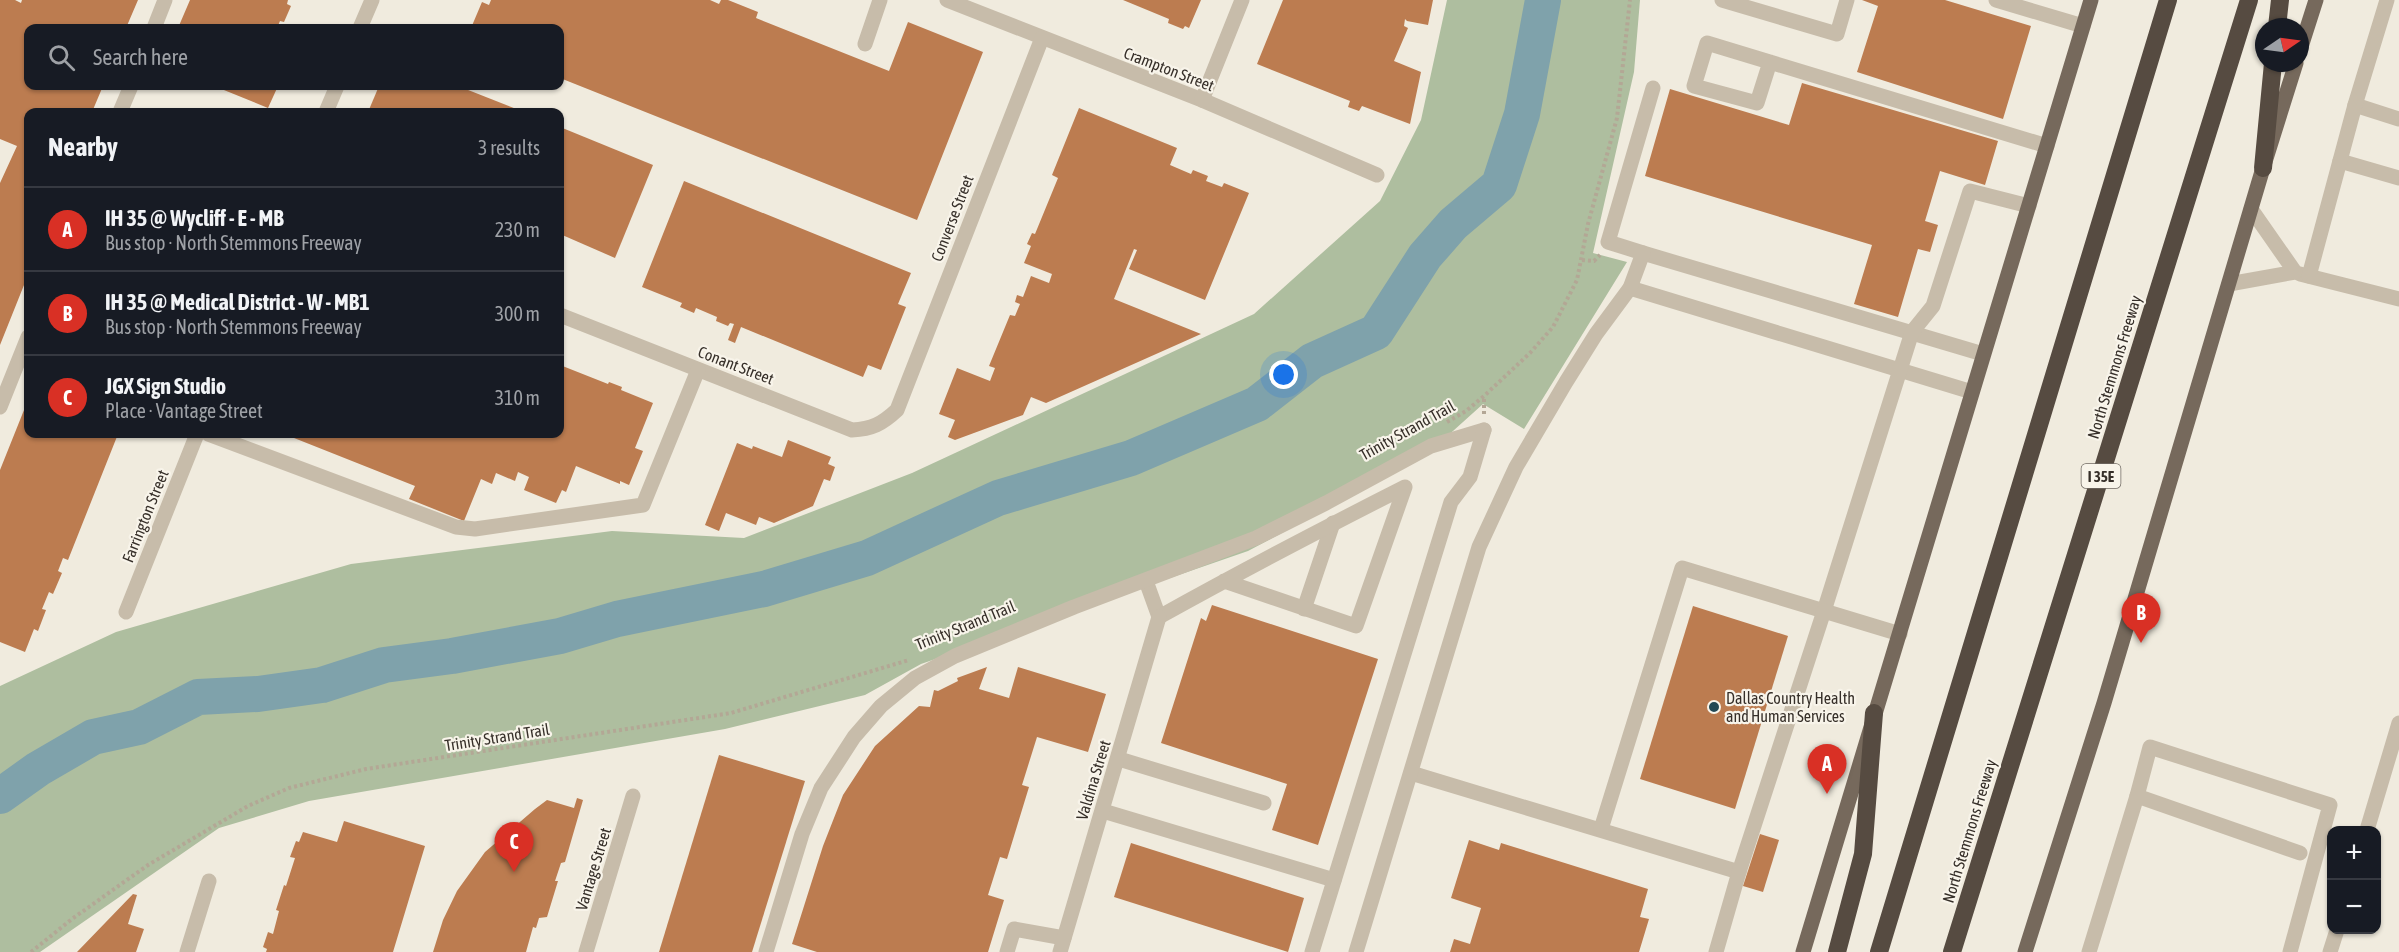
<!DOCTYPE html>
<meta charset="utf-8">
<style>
:root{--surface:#171b24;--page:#242831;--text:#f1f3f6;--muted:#9ea1a6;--line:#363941;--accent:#d93025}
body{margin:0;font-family:"Asap Condensed",sans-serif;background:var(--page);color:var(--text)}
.controls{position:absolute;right:18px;bottom:18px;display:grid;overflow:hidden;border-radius:12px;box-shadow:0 2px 4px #0004}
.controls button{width:54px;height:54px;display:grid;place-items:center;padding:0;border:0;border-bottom:2px solid var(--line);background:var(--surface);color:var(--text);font:30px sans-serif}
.compass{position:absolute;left:2255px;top:18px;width:54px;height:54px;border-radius:50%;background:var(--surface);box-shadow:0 2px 4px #0004;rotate:77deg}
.you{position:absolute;left:1284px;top:375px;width:21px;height:21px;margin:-15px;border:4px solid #fff;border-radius:50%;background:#1a73e8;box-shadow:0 0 0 9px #1a73e833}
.badge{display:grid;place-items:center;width:39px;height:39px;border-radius:50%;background:var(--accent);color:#fff;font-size:20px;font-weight:700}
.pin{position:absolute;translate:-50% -50px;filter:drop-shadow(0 2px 3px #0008)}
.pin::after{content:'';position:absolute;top:32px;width:21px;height:18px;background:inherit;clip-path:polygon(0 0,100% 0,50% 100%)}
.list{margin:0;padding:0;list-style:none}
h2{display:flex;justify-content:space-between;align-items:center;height:78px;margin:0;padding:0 24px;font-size:26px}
h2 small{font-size:20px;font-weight:400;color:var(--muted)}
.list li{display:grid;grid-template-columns:39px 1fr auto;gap:18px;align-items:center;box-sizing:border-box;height:84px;padding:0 24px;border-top:2px solid var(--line)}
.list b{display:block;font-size:22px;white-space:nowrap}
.list p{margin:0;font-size:20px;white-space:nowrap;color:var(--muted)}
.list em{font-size:20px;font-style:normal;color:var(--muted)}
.icon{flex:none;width:33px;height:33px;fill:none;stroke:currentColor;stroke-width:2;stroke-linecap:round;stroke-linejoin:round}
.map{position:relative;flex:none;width:2399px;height:952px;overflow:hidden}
.search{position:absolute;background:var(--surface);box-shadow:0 2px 4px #0004;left:24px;top:24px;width:540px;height:66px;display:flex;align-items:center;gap:15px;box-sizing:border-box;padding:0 21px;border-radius:12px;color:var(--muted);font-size:22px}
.panel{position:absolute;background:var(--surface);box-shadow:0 2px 4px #0004;left:24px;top:108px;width:540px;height:330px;border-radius:12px}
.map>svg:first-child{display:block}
.green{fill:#aebe9f}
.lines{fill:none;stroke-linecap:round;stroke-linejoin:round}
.river{stroke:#7fa2ab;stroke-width:36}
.building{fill:#bc7c50}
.path{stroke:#b3a795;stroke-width:4;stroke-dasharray:3 3;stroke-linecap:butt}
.minor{stroke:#c7bcaa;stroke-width:15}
.major{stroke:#76695c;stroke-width:15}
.highway{stroke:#564b41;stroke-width:18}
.poi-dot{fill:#224854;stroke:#f8f4ea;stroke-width:2}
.labels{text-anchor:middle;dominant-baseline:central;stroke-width:4.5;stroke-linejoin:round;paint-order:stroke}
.shield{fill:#f8f4ea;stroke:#706a63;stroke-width:1.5}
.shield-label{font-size:15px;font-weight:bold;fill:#362f29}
.street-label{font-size:16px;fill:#362f29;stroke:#f8f4ea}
.poi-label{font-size:16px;fill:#362f29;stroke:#f8f4ea;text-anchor:start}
</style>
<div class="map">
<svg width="2399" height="952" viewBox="0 0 2399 952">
<rect width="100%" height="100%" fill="#f0ebde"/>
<path class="green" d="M1447,0h193l-6,72 -41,181 34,9 -103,167 -41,-25 -60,54 -175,93 -327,113 -56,31 -140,34 -416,72 -90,27 -179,124h-40v-266l116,-54 235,-68 261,-33 132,7 168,-65 342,-159 126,-113 41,-81z"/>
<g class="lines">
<path class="river" d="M0,796l38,-27 55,-32 46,-10 59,-30 60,-3 64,-9 62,-20 68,-9 108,-20 57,-17 147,-30 103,-31 131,-60 133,-40 126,-54 55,-43 64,-29 49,-76 28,-32 46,-39 23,-71 21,-114"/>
</g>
<g class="building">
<path d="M0,0h15l6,3 1,-3h116l-12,28h-98v58h75l-11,26h-64v163l-28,70v-162l17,-37 -17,-7z"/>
<path d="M190,0h98l-1,4 4,2 -7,16 -4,-1 -3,7h-99z"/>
<path d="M491,0h219l9,4 2,-4h7l30,12 -2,6 133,53 19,-49 75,30 -66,168 -357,-142v-50h-89l11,-26 7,3z"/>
<path d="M1123,0h78l-12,28 -4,-2 -2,3 -15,-6 1,-4z"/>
<path d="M1283,0h150l-5,25 -21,-4 -2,-2 -1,7 4,2 -14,33 27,11 -11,52 -48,-18 -3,5 -11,-4 2,-6 -93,-37z"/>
<path d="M1862,0h83l86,26 -28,93 -146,-47 21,-66z"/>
<path d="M1802,83l196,58 -13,44 -45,-14 -15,50 13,4 -8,27 -12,-3 -20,68 -44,-13 18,-59 -227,-69 25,-87 119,36z"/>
<path d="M214,86h64l-10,22z"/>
<path d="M379,86h79l66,26h-156z"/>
<path d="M1079,108l98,40 -7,17 21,9 2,-4 15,6 -2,5 16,6 2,-4 25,10 -44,107 -76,-31 8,-19 -3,-1 -20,50 87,35 -155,69 -15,-6 -8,18 -68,25 -7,-3 7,-17 -16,-6 18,-46 33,13 5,-13 -6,-2 21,-51 5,1 5,-12 -5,-2 2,-7 6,2 8,-21 18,7 3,-9 -28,-11 7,-17 -4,-2 5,-11 3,1 23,-56 -6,-3z"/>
<path d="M560,127l93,38 -38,93 -55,-24z"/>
<path d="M684,181l227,92 -13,31 8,3 -25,63 -13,-5 -5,12 -122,-50 -6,16 -7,-3 6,-16 -4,-1 -2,3 -12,-5 1,-4 -21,-9 -2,5 -14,-6 2,-4 -40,-16z"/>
<path d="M560,365l48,19 1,-2 13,5 -1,3 32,13 -18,45 8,3 -14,34 -9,-4v3l-44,-18 -10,26 -4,-2 -6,13 -32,-13 5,-13 -11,-5 -3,9 -19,-8 -4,11 -11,-5 -17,42 -55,-22 6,-13 -126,-50 1,-2h138l7,2 1,-2h124z"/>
<path d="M28,400v34h90l-50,126 -5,-2 -5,13 4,2 -9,21 -4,-2 -7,17 4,1 -8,21 -4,-2 -9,23 -25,-10v-172z"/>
<path d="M788,440l43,17 -3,7 7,3 -5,14 -6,-2 -11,27 -39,17 -15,-6 -3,8 -30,-12 -7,18 -14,-6 32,-82 15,6 1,-3 29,11z"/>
<path d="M1212,605l166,54 -60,186 -46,-15 15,-46 -126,-41 40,-125 5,3z"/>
<path d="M1693,606l95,30 -53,173 -95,-30z"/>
<path d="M987,667l-8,22 30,9 9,-31 88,27 -18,58 -51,-15 -15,48 7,2 -22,72 -7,-2 -12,38 16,5 -16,52h-171l-25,-8 31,-98 20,-51 32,-49 44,-40 11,1 4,-17 4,1 20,-10 -1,-3z"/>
<path d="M719,755l86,26 -53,171h-93z"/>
<path d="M577,798l6,2 -18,62 -4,1 -6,18h3l-11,36 -8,1 -3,10 -3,-1 -7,25h-93l10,-32 14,-29 28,-39 50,-43 12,-9 27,8z"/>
<path d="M344,821l81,25 -32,106h-127l1,-3 -4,-2 5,-15 5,2 6,-23 -3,-1 8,-25 2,1 9,-28 -5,-1 6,-16 3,1 4,-10 34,10z"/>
<path d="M1760,834l19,6 -16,52 -20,-6z"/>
<path d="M1469,840l30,10 2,-7 147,46 -8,28 9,2 -10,33h-189l4,-13 16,5 11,-36 -30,-10z"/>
<path d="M1131,843l173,55 -16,54 -174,-55z"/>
<path d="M133,894l4,1 -9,29 16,5 -8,23h-59z"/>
</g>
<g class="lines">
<g class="path">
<path d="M1582,260l12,1 6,-6"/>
<path d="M1484,414v-17"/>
<path d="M1447,422l19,-11 18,-15 46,-43 23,-26 24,-47 11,-56 29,-106 13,-118"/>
<path d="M31,952l41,-33 76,-54 100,-59 41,-18 77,-19 365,-56 178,-53"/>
</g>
<g class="minor">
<path d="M947,0l255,100 175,75"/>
<path d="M1722,0l115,34 10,-34"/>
<path d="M1996,0l87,26"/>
<path d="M154,28l11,-28"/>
<path d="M360,28l12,-28"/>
<path d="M865,44l15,-44"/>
<path d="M1770,62l-13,41 -63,-17 13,-43 340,103"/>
<path d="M1202,100l40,-100"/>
<path d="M2355,105l44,14"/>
<path d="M120,112l11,-26"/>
<path d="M326,112l11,-26"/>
<path d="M2340,161l59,17"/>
<path d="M1643,253l340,101"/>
<path d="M2300,274l99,25"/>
<path d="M2309,276l46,-171 32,-105"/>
<path d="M2229,284l66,-12 -44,-63"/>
<path d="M1630,288l342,104"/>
<path d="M560,315l292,115c20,-1 30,-6 45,-20l145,-372"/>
<path d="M0,407l28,-70"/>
<path d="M208,434l248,93 19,2 168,-24 55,-135"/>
<path d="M1146,581l13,36"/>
<path d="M1304,609l29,-86"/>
<path d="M126,612l71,-178"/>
<path d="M1159,617c81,-45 163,-88 246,-130l-49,139 -132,-45"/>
<path d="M1119,759l145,44"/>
<path d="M1411,773l328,99"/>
<path d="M2137,796l13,-49 180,58 -40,147"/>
<path d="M1103,811l231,69"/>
<path d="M1601,829l81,-261 142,43 88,-279 21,-26 37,-115 59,15"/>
<path d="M2367,830l32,-107"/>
<path d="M187,952l22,-71"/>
<path d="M586,952l47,-156"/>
<path d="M766,952l36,-118 19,-46 33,-51 27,-31 34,-28 40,-22 119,-49 182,-69 70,-35 105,-57 53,-16"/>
<path d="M1007,952l7,-23 50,9"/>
<path d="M1060,952l99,-335"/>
<path d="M1312,952l139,-450 19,-25 14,-47"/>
<path d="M1356,952l123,-405 37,-80 50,-85 30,-48 34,-46 13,-35 -35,-11 45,-154"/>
<path d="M1716,952l23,-80 85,-261 76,23"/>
<path d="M2089,952l48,-156 163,57"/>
<path d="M2330,952l7,-22"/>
</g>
<g class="major">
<path d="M2300,50l16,-50"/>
<path d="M1803,952l288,-952"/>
<path d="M2025,952l79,-249 159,-535 33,-105"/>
</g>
<g class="highway">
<path d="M2277,27l3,-27"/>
<path d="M2263,168l10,-105"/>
<path d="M1837,952l26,-98 11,-141"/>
<path d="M1879,952l289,-952"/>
<path d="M1952,952l297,-952"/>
</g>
</g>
<circle class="poi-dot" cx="1714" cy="707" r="6"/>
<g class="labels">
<rect class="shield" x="2081.5" y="464" width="39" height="24" rx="4.5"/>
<g class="shield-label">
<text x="2101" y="476">I 35E</text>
</g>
<g class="street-label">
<text transform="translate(1169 69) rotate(21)">Crampton Street</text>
<text transform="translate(952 218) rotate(-69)">Converse Street</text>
<text transform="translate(736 365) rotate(21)">Conant Street</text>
<text transform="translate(2114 367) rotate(-73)">North Stemmons Freeway</text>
<text transform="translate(1407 430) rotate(-29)">Trinity Strand Trail</text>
<text transform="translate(145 516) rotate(-68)">Farrington Street</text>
<text transform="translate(965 625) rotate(-22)">Trinity Strand Trail</text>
<text transform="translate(497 737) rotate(-9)">Trinity Strand Trail</text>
<text transform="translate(1093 780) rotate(-73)">Valdina Street</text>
<text transform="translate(1969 831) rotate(-73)">North Stemmons Freeway</text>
<text transform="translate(593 869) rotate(-73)">Vantage Street</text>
</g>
<g class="poi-label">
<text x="1726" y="698">Dallas Country Health<tspan x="1726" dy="18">and Human Services</tspan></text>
</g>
</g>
</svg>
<div class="controls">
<button>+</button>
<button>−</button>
</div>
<svg class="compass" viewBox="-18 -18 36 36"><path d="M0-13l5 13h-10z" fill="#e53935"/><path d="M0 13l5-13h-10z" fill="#9ea1a6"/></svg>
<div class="you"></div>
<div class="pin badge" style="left:1827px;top:794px">A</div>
<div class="pin badge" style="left:2141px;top:643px">B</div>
<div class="pin badge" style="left:514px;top:872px">C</div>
<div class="search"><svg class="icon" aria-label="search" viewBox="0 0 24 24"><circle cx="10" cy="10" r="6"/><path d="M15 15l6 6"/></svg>Search here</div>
<section class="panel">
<h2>Nearby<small>3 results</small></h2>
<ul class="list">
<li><span class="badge">A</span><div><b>IH 35 @ Wycliff - E - MB</b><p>Bus stop · North Stemmons Freeway</p></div><em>230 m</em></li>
<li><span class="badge">B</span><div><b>IH 35 @ Medical District - W - MB1</b><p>Bus stop · North Stemmons Freeway</p></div><em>300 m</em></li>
<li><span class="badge">C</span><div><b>JGX Sign Studio</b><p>Place · Vantage Street</p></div><em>310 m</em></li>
</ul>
</section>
</div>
